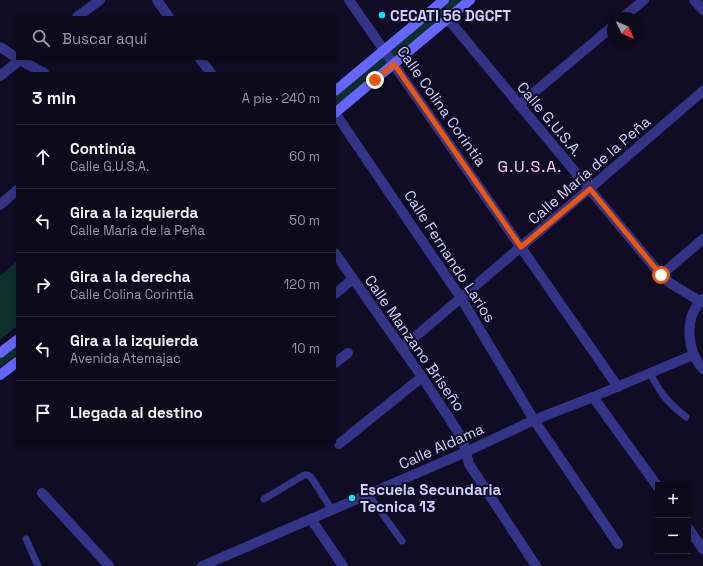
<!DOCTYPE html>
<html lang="es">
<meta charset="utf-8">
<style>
:root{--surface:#0b091a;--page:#141223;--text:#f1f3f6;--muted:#9a9aa2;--line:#2b2a39}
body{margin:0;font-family:"Space Grotesk",sans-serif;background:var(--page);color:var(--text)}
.controls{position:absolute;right:12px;bottom:12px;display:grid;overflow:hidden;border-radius:0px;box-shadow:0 2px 6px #0003}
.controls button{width:36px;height:36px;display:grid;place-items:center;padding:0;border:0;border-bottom:1px solid var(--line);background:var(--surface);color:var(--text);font:20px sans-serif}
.compass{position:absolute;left:607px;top:12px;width:36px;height:36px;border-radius:50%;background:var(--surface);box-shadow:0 2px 6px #0003;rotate:134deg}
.stop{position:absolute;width:12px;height:12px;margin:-9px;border:3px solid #ea580c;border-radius:50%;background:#fff}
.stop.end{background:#ea580c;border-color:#fff;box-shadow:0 1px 4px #0008}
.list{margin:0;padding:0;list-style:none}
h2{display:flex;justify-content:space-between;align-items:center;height:52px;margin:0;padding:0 16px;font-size:17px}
h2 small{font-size:13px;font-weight:400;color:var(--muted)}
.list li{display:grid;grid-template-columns:26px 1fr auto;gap:12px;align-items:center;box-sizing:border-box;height:64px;padding:0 16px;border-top:1px solid var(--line)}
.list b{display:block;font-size:15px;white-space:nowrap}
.list p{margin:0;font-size:13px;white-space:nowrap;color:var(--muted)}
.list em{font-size:13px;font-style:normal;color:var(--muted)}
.icon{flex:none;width:22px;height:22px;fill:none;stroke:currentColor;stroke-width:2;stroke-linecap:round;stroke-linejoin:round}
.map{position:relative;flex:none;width:703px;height:566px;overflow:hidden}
.search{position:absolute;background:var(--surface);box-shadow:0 2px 6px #0003;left:16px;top:16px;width:320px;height:44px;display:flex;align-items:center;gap:10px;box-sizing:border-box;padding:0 14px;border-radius:0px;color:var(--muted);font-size:15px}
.panel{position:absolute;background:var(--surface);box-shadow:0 2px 6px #0003;left:16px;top:72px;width:320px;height:372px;border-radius:0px}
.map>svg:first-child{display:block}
.green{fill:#0e2e2c}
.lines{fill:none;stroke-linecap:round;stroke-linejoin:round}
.service{stroke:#333387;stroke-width:7}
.minor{stroke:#333387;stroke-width:10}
.tertiary{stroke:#333387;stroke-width:10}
.secondary{stroke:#6566ff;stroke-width:10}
.route{stroke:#ea580c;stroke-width:5}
.poi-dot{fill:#00e8f9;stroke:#0f0c23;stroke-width:1.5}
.labels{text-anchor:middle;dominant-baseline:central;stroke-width:4;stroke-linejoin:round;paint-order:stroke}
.poi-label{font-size:15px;font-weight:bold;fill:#d2ceff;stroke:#0f0c23;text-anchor:start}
.street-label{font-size:15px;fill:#d2ceff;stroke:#0f0c23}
.neighbourhood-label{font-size:16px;letter-spacing:1px;fill:#ffd0ef;stroke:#0f0c23}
</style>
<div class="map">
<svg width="703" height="566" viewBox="0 0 703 566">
<rect width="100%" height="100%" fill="#0f0c23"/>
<g class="green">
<path d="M445,0h17l-127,108v-16z"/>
<path d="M17,261v65l-17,14v-64z"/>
<path d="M17,338v16l-17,13v-16z"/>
</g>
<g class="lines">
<g class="service">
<path d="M650,373c11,21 17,29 36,44"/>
<path d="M368,494l34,47"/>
<path d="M264,499l40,-24h4l3,2 21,33"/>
<path d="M26,539l12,27"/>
</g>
<g class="minor">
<path d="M157,0l12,17"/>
<path d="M349,0l269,387"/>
<path d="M694,0l9,10"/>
<path d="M77,17l23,-17"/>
<path d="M622,18l22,-18"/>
<path d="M448,19l213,256 9,8 31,19"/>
<path d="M0,47l17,11"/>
<path d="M18,59l26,14"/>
<path d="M200,59l11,14"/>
<path d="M0,76l21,-17"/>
<path d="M519,105l94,-79"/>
<path d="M335,113l126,185 73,122 84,124"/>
<path d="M0,205l17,-15"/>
<path d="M335,253l87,124 40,61 7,26 67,102"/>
<path d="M661,275l42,-36"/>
<path d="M335,294l18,-15"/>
<path d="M402,348l187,-159 114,-98"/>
<path d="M335,363l13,-10"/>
<path d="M593,397l65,90"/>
<path d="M339,444l83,-67"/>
<path d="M42,493l67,73"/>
<path d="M311,519l32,47"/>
<path d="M688,528l15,21"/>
</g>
<g class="tertiary">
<path d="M703,299c-20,18 -16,52 0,70"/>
<path d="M202,566l264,-114 68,-32 59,-23 100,-42"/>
</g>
<g class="secondary">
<path d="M335,91l109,-91"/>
<path d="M335,113l135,-113"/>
<path d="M0,353l17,-13"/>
<path d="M0,375l17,-13"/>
</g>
</g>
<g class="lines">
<path class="route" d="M375,80l19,-16 127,183 69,-58 71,86"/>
</g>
<g class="poi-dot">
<circle cx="382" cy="15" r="4"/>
<circle cx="352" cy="498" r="4"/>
</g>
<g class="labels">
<g class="poi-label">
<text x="390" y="15">CECATI 56 DGCFT</text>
<text x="360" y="489">Escuela Secundaria<tspan x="360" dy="17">Tecnica 13</tspan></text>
</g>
<g class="street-label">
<text transform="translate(442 106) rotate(55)">Calle Colina Corintia</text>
<text transform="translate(550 119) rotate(50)">Calle G.U.S.A.</text>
<text transform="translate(589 170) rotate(-41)">Calle María de la Peña</text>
<text transform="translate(450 256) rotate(57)">Calle Fernando Larios</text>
<text transform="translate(415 343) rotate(55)">Calle Manzano Briseño</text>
<text transform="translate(441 446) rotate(-24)">Calle Aldama</text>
</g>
<g class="neighbourhood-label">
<text x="530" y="166">G.U.S.A.</text>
</g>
</g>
</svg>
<div class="controls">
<button>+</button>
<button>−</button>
</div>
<svg class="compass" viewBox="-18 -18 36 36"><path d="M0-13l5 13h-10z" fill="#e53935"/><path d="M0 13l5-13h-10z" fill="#9a9aa2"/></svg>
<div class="stop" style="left:661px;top:275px"></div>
<div class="stop end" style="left:375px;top:80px"></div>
<div class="search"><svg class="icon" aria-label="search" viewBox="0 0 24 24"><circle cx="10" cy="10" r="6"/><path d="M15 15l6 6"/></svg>Buscar aquí</div>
<section class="panel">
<h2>3 min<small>A pie · 240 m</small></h2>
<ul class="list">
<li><svg class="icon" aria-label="ahead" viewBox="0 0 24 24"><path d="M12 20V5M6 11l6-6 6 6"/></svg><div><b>Continúa</b><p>Calle G.U.S.A.</p></div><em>60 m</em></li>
<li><svg class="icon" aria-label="left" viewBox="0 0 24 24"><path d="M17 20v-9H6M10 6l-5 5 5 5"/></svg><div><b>Gira a la izquierda</b><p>Calle María de la Peña</p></div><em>50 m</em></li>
<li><svg class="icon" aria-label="right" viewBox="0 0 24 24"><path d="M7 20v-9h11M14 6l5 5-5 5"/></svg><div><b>Gira a la derecha</b><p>Calle Colina Corintia</p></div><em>120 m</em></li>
<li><svg class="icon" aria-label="left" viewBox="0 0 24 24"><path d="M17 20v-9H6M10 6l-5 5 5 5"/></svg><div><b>Gira a la izquierda</b><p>Avenida Atemajac</p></div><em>10 m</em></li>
<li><svg class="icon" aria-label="arrive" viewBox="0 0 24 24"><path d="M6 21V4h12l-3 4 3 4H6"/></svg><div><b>Llegada al destino</b></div></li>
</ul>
</section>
</div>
